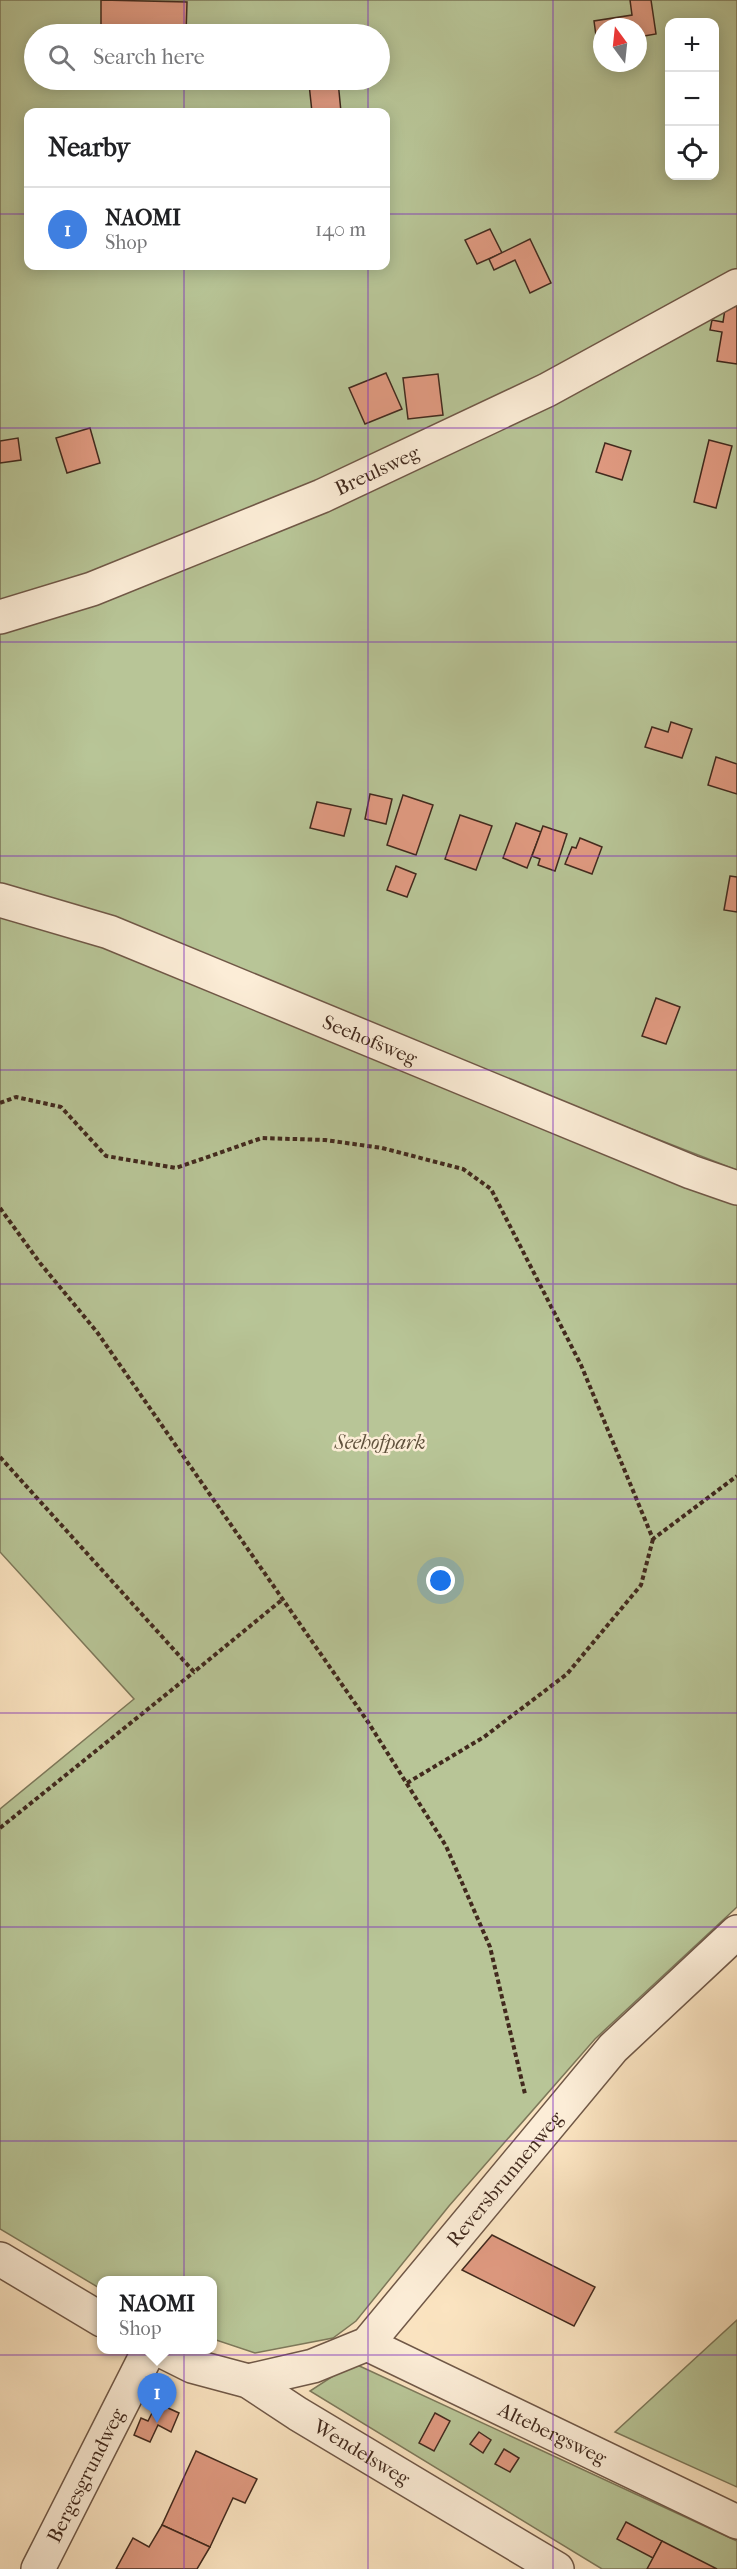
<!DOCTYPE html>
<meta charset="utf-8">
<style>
:root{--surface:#fff;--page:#f2f2f2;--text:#202124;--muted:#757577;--line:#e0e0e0;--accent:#111827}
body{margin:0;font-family:"IM FELL French Canon",serif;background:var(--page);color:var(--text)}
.controls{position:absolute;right:18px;top:18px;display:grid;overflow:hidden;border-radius:12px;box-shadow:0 3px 15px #0003}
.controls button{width:54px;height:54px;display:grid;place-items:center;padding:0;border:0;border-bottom:2px solid var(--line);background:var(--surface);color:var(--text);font:30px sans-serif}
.compass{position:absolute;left:593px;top:18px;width:54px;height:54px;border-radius:50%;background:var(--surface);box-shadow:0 3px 15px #0003;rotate:345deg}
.you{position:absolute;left:441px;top:1581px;width:21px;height:21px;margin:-15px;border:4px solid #fff;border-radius:50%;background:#1a73e8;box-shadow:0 0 0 9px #1a73e833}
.badge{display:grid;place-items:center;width:39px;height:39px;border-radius:50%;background:var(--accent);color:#fff;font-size:20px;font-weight:700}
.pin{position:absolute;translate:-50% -50px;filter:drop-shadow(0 2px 3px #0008)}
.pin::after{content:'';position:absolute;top:32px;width:21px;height:18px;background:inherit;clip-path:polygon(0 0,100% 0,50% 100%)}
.popup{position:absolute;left:97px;top:2276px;width:120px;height:78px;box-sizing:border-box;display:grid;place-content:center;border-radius:12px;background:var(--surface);filter:drop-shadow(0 2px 4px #0005);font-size:20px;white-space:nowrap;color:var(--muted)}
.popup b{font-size:22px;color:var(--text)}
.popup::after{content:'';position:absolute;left:50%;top:100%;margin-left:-12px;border:12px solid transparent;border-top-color:var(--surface)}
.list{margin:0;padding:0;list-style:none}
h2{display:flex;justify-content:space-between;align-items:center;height:78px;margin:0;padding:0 24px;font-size:26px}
h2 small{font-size:20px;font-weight:400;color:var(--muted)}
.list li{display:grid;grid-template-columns:39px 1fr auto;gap:18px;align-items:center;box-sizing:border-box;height:84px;padding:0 24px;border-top:2px solid var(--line)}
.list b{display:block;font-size:22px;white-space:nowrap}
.list p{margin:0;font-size:20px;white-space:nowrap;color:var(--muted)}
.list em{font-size:20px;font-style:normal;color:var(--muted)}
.icon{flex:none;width:33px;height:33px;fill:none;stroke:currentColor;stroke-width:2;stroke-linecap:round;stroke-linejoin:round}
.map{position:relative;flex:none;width:737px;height:2569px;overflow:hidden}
.search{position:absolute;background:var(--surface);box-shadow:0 3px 15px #0003;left:24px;top:24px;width:366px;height:66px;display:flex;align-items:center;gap:15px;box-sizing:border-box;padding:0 21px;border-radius:33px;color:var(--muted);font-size:22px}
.panel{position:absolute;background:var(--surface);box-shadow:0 3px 15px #0003;left:24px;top:108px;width:366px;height:162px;border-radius:12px}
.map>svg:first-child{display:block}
.green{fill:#b8c597;stroke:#7d785a;stroke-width:1.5;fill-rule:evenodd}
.building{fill:#e09a81;stroke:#422a1e;stroke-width:1.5}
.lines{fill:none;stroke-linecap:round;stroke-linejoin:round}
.minor-casing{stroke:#705847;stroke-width:36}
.path{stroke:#422a1e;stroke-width:4;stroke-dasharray:4.5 3;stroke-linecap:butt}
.minor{stroke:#fcedd7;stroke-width:33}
.grid{fill:none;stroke:#7b2cbf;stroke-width:1.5;stroke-opacity:0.55}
.labels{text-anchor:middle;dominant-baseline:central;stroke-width:5;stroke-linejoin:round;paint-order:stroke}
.street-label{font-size:20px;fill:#422a1e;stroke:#fcedd7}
.park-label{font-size:20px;font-style:italic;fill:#60513c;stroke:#fcedd7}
</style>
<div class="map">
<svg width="737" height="2569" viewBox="0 0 737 2569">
<rect width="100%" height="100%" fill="#fbe4c1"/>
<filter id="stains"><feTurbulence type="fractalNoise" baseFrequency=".00333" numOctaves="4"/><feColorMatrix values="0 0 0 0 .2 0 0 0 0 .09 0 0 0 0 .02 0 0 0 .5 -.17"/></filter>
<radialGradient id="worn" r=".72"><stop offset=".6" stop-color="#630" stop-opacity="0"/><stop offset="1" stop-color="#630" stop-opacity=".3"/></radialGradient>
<g class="green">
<path d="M0,0h737v1170l-737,-286zM670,22h44v154h-44zM602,27h36v36h-36zM34,34h346v46h-346zM28,112h358v154h-358z"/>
<path d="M0,910l156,50 581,240v707l-142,132 -146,167 -93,115 -23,17 -78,15 -42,-14v-59h-111l-1,9 -101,-60v-420l134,-110 -134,-147z"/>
<path d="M737,2320v167l-122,-55z"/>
<path d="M353,2363l384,178v28h-135l-292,-178z"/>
</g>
<g class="building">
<path d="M101,0l86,2 -1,32h-39v-5h-46z"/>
<path d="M630,0h21l5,34 -18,3v-10h-36v15l-5,1 -3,-22 38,-6z"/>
<path d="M338,81l3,31h-29l-3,-28z"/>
<path d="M490,229l12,24 -25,11 -12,-24z"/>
<path d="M530,239l21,44 -21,10 -15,-33 -21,10 -5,-11z"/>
<path d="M737,306v58l-20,-3 5,-29 -12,-2 2,-10 11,2 2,-13z"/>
<path d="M386,373l16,36 -37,15 -16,-36z"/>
<path d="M438,374l5,41 -35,4 -5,-41z"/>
<path d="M90,428l10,35 -33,10 -11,-35z"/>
<path d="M18,438l3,22 -21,3v-22z"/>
<path d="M709,440l23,6 -16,62 -22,-6z"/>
<path d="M605,443l26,8 -9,29 -26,-8z"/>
<path d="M671,722l21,7 -10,29 -37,-11 7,-20 16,5z"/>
<path d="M716,757l21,7v30l-29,-9z"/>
<path d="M370,794l22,5 -6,25 -21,-5z"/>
<path d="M403,795l30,10 -17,50 -29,-10z"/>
<path d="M317,802l34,7 -7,27 -34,-8z"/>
<path d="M460,815l32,11 -16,44 -31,-11z"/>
<path d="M516,823l25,9 -14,36 -24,-10z"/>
<path d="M543,826l24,8 -12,37 -17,-6 2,-6 -8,-3z"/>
<path d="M580,838l22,9 -10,27 -27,-10 7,-17 4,1z"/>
<path d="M396,866l20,8 -9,23 -20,-7z"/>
<path d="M730,876l7,1v35l-13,-2z"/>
<path d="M656,998l24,9 -14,37 -24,-8z"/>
<path d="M492,2235l103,52 -21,39 -112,-56z"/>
<path d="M157,2403l22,10 -8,19 -13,-7 -8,17 -16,-7 7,-17 7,3z"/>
<path d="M435,2413l15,8 -16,30 -15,-8z"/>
<path d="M479,2432l12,8 -8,13 -13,-9z"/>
<path d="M504,2449l15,9 -9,14 -15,-8z"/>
<path d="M196,2451l61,28 -12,24 -12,-5 -23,49 -48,-22z"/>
<path d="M626,2522l36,19 -9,17 -36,-19z"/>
<path d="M162,2525l48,22 -13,22h-81l17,-31 16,9z"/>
<path d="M662,2541l55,28h-70z"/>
</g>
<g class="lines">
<defs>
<g id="minor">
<path id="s1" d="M0,617l92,-28 230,-93 225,-106 190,-104"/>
<path id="s2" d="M0,900l109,32 582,240 46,16"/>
<path d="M0,2259l102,61"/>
<path id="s3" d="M367,2344l370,178"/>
<path id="s4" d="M160,2350l32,16 56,15 50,33 259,155"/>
<path id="s5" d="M248,2381l65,-15 54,-22 246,-296 124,-116"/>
<path id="s6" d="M38,2569l111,-219"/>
</g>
</defs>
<use href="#minor" class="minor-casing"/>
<g class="path">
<path d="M0,1103l16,-6 45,10 45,49 70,12 86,-30 63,2 57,8 81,21 28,20 90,176 72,174 84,-63"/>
<path d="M0,1208l40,55 57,69 271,390 78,124 44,101 35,147"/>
<path d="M0,1457l194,215 89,-73"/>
<path d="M407,1783l77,-46 83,-63 74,-89 12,-46"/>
<path d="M0,1828l194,-156"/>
</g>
<use href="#minor" class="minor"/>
</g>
<path class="grid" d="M184,0v34M368,0v34M553,0v2569M184,80v32M368,80v32M0,214h28M386,214h351M184,266v2303M368,266v2303M0,428h737M0,642h737M0,856h737M0,1070h737M0,1284h737M0,1499h737M0,1713h737M0,1927h737M0,2141h737M0,2355h737"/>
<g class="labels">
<g class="street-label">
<text stroke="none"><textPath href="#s1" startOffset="405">Breulsweg</textPath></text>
<text stroke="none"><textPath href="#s2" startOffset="396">Seehofsweg</textPath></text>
<text stroke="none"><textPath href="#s5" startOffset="340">Reversbrunnenweg</textPath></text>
<text stroke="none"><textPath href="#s3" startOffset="206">Altebergsweg</textPath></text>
<text stroke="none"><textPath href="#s4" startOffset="228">Wendelsweg</textPath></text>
<text stroke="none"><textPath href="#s6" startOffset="105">Bergesgrundweg</textPath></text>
</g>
<g class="park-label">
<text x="380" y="1442">Seehofpark</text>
</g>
</g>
<rect width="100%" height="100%" filter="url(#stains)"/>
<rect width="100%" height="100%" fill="url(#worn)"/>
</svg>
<div class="controls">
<button>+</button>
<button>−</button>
<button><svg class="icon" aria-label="locate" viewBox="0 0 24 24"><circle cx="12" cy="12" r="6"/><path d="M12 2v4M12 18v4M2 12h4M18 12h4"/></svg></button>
</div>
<svg class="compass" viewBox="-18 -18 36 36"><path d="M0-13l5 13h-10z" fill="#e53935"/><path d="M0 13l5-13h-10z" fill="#757577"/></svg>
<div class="you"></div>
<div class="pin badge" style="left:157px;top:2423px;background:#3f7fe0">1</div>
<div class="popup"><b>NAOMI</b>Shop</div>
<div class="search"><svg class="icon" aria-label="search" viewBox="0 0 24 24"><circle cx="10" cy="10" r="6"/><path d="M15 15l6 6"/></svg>Search here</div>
<section class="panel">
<h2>Nearby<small></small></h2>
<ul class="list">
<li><span class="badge" style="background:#3f7fe0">1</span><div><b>NAOMI</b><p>Shop</p></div><em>140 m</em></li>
</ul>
</section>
</div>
